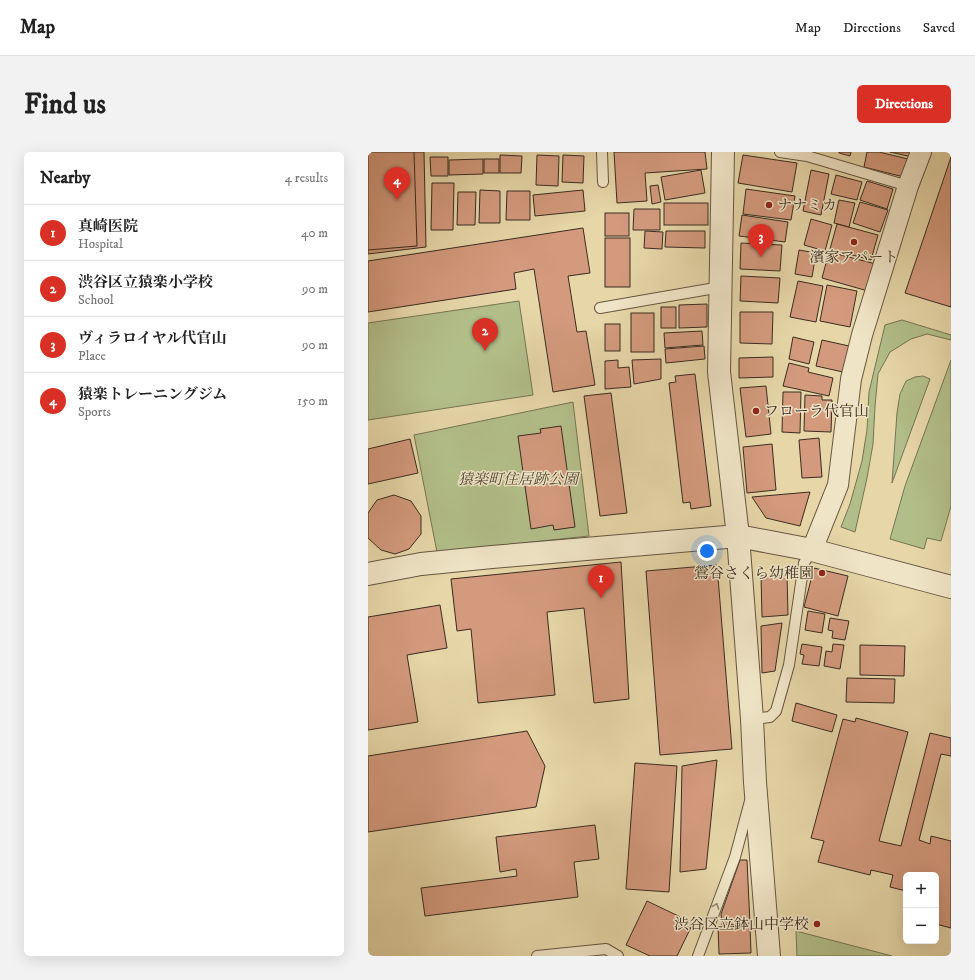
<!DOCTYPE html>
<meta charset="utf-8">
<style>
:root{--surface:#fff;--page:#f2f2f2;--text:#222;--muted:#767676;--line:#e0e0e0;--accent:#d93025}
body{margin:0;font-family:"IM FELL DW Pica","Noto Serif JP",serif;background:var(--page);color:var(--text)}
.controls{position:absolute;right:12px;bottom:12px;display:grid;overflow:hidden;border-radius:6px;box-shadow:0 4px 16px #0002}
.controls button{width:36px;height:36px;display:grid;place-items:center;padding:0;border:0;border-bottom:1px solid var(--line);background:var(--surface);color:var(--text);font:20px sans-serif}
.you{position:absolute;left:339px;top:399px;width:14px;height:14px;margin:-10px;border:3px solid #fff;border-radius:50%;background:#1a73e8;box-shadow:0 0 0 6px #1a73e833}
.badge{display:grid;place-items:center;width:26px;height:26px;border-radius:50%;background:var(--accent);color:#fff;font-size:13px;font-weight:700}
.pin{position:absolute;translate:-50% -33px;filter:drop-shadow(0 1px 2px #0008)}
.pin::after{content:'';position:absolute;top:21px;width:14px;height:12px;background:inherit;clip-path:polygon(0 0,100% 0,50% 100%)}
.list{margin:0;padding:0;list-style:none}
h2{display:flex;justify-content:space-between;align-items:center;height:52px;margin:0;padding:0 16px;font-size:17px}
h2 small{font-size:13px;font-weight:400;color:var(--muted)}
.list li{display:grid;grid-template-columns:26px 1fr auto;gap:12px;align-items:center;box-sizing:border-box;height:56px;padding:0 16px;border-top:1px solid var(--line)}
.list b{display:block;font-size:15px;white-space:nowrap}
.list p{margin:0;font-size:13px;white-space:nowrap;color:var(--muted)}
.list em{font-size:13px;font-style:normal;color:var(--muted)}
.map{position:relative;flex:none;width:583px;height:804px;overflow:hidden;border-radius:6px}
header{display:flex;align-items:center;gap:24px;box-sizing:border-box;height:56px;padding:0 20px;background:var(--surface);border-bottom:1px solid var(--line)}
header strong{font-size:19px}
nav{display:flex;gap:22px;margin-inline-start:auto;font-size:14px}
.intro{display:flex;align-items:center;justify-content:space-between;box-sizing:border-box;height:96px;padding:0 24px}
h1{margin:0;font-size:28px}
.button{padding:10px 18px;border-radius:6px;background:var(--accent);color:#fff;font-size:14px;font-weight:700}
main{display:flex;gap:24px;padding:0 24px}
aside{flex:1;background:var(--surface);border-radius:6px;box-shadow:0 4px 16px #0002}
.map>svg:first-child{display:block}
.green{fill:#b2be89;stroke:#767554}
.building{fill:#d39a7d;stroke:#3b2c20}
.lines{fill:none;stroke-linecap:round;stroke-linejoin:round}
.service-casing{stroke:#665642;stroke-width:12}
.minor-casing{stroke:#665642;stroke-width:22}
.tertiary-casing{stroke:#665642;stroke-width:24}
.service{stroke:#efe4c6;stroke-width:10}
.minor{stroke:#efe4c6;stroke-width:20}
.tertiary{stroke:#efe4c6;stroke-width:22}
.oneway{stroke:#958873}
.poi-dot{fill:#8f2418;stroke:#efe4c6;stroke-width:1.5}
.labels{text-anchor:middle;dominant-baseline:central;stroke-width:3;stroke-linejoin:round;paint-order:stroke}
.poi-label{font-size:15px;fill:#3b2c20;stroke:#efe4c6;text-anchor:start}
.park-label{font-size:15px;font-style:italic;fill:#534935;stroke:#efe4c6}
</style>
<header>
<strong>Map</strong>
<nav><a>Map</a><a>Directions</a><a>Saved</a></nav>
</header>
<div class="intro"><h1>Find us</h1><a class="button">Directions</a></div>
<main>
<aside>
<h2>Nearby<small>4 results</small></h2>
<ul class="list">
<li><span class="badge">1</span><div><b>真崎医院</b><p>Hospital</p></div><em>40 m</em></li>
<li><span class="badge">2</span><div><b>渋谷区立猿楽小学校</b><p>School</p></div><em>90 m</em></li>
<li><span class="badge">3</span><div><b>ヴィラロイヤル代官山</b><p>Place</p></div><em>90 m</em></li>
<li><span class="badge">4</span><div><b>猿楽トレーニングジム</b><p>Sports</p></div><em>150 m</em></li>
</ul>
</aside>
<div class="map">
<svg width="583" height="804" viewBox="0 0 583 804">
<rect width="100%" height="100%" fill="#e6d6a8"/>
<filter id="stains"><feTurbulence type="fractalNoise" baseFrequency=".005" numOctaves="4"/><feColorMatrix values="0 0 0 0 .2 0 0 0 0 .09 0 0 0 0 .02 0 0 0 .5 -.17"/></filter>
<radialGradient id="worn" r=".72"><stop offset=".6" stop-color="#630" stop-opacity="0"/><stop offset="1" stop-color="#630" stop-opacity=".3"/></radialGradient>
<g class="green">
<path d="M151,149l14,94 -165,25v-97z"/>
<path d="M534,168l49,15v5l-24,-6 -16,5 -21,13 -12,22 -3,32 -2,38 -6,34 -12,54 -14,-5 9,-23 12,-43 5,-31 2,-38 16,-67z"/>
<path d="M583,208v146l-10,35 -14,-3 -3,11 -34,-10 15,-53z"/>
<path d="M555,224l7,3 -38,104 5,-70 3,-19 6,-13 9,-4z"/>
<path d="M205,250l16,134 -152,16 -23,-117z"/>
<path d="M428,779l96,25h-95z"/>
</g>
<g class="building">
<path d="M0,0h56l2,95 -58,7z"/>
<path d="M0,0h46l3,94 -49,4z"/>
<path d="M246,0h91l2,17 -62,4 2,28 -30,2z"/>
<path d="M471,0h12l-1,4 -11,-3z"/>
<path d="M499,0h12l29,7 -4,18 -40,-10z"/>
<path d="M522,0h24l-2,5z"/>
<path d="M132,3l22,1 -1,17h-21z"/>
<path d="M169,3l22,1 -1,30 -22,-1z"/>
<path d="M195,3l21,1 -1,27 -21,-1z"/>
<path d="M375,3l54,8 -5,29 -54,-9z"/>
<path d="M62,5h18v19h-17z"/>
<path d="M583,5v150l-46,-14z"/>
<path d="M115,7v15l-34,1v-15z"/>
<rect x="116" y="7" width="15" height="14"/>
<path d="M333,18l4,23 -40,7 -4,-23z"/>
<path d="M443,18l18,4 -8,41 -18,-4z"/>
<path d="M468,23l26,7 -5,18 -26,-6z"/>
<path d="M499,29l26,8 -6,20 -27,-9z"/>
<path d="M64,31h22l-1,47h-22z"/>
<path d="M290,33l3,17 -9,2 -2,-18z"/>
<path d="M378,37l49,7 -4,24 -48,-6z"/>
<path d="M112,38l20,1v32h-21z"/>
<path d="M215,38l2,21 -50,5 -2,-21z"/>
<path d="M139,39h23v29h-24z"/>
<path d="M90,40h18l-1,33h-18z"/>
<path d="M471,48l16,3 -6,24 -15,-4z"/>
<path d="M492,50l28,8 -8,22 -27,-9z"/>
<rect x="296" y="51" width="44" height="22"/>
<path d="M266,57h26v21h-27z"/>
<rect x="237" y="61" width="24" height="23"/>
<path d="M374,63l46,7 -3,20 -46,-6z"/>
<path d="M443,67l21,6 -7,26 -21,-6z"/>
<path d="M469,72l41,11 -7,25 -41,-11z"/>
<path d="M215,76l7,45 -22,3 9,56 9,-1 9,54 -42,7 -19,-123 -20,4 2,16 -148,23v-51z"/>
<path d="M277,79l18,1 -1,17 -18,-1z"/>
<path d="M298,79h39v17l-40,-1z"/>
<rect x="237" y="86" width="25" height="49"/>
<path d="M373,91l41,2 -2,26 -40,-2z"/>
<path d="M431,98l17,3 -4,24 -17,-3z"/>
<path d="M461,100l47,12 -8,27 -46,-13z"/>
<path d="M373,124l39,2 -2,25 -38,-2z"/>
<path d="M430,129l25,5 -7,36 -26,-5z"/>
<path d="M459,133l30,6 -7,36 -30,-6z"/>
<path d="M339,152v23l-28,1v-23z"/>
<rect x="293" y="155" width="15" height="21"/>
<path d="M372,160h33l-1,32 -32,-1z"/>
<rect x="263" y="161" width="23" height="39"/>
<rect x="237" y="172" width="15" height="27"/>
<path d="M334,179l1,14 -38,3 -1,-15z"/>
<path d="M425,185l21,5 -5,22 -20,-5z"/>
<path d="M454,188l27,6 -6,26 -27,-6z"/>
<path d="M336,194l1,13 -39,4 -1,-14z"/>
<path d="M405,205v20l-34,1v-20z"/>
<path d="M293,207v20l-27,5 -2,-24z"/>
<path d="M250,208v8l11,-1 2,20 -26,2v-28z"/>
<path d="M421,211l20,5 -1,4 25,6 -4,18 -46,-10z"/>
<path d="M327,222l16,132 -20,3 -1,-7 -7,1 -14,-120 7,-1 -1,-6z"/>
<path d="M398,234l5,48 -25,3 -6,-49z"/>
<path d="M415,240h18l-1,41 -18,-1z"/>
<path d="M243,241l16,120 -27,3 -16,-120z"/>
<path d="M437,243l17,1v4h10l-1,32 -27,-1z"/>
<path d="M193,274l14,101 -21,3 -1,-5 -22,4 -13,-93 23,-3 -1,-4z"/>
<path d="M451,286l3,39 -20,1 -3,-38z"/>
<path d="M42,287l8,34 -50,11v-35z"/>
<path d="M404,292l4,46 -29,3 -4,-46z"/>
<path d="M442,340l-10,34 -34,-8 -14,-21z"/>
<path d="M26,343l17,6 10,15v18l-12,15 -14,5 -14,-4 -13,-12v-25l9,-13z"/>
<path d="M253,410l8,137 -35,4 -10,-95 -37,4 8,83 -77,8 -7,-74 -14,2 -6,-52z"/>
<path d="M349,413l15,184 -72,6 -14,-184z"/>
<path d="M446,416l34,8 -10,40 -34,-9z"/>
<path d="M419,423l1,40 -26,2 -1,-41z"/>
<path d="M72,453l7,43 -40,7 11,67 -50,8v-113z"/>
<path d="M440,459l17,3 -3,19 -17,-3z"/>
<path d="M462,466l19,3 -4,19 -13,-2 1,-7 -5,-1z"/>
<path d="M414,471l-7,48 -13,2 -1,-47z"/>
<path d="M434,492l20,3 -3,19 -17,-2 2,-9 -4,-1z"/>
<path d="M465,492l11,1 -4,24 -16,-3 2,-15 6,1z"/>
<path d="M492,493l45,1 -1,30 -44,-1z"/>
<path d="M479,526l48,1 -1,24 -48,-1z"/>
<path d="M428,551l41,12 -5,17 -40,-11z"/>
<path d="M488,566l52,14 -29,109 22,5 29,-113 21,5v18l-10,-2 -22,86 11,4 1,-8 20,5v87l-15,-4v-49h-30v16l-16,-4 3,-12 -22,-5 -1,5 -52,-13 6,-21 -13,-3 32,-119 12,3z"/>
<path d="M159,579l18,35 -9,41 -168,25v-76z"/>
<path d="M349,608l-11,109 -26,3 2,-106z"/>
<path d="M267,611l42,3 -8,126 -43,-3z"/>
<path d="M227,673l4,34 -25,3 4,35 -153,19 -4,-28 96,-12 -1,-7 -16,3 -4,-35z"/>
<path d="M372,708h7l3,64 -28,1 -1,-11z"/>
<path d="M279,749l46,22 -16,33h-27l-24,-11z"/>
<path d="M382,774l1,27 -32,1 -1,-27z"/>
</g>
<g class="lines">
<defs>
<g id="service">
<path d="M234,0l1,30"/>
<path d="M412,0l27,4 101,30"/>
<path d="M232,156l121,-21"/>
<path d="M384,567l18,-2 6,-6 13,-46 15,-102 8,-13"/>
<path d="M169,804l69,-7 12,7"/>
<path d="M330,804l37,-99 15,-56"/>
</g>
<path id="minor" d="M444,398l26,-65 13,-106 11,-44 46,-149 13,-34"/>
<g id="tertiary">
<path d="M355,0l-4,220 19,164 14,183 3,63 14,174"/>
<path d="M0,422l53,-10 71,-7 246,-21 74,14 139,37"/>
</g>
</defs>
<use href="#service" class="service-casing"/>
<use href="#minor" class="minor-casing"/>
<use href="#tertiary" class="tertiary-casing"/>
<use href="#service" class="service"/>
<use href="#minor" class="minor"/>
<use href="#tertiary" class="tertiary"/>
</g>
<defs><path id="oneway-chevron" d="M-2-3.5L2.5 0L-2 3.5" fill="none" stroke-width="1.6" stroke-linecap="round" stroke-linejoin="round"/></defs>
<use class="oneway" href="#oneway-chevron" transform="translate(348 754) rotate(-70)"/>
<g class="poi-dot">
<circle cx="401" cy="53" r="4"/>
<circle cx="486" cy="90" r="4"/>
<circle cx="388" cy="259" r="4"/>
<circle cx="454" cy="421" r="4"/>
<circle cx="449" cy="772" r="4"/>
</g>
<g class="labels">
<g class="poi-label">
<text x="409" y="53">ナナミカ</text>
<text x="486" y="105" text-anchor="middle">濱家アパート</text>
<text x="396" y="259">フローラ代官山</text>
<text x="446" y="421" text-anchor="end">鶯谷さくら幼稚園</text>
<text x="441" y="772" text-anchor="end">渋谷区立鉢山中学校</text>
</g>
<g class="park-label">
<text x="150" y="327">猿楽町住居跡公園</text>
</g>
</g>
<rect width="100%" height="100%" filter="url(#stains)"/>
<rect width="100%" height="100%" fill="url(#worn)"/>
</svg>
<div class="controls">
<button>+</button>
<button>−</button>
</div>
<div class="you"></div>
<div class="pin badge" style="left:233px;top:446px">1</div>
<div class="pin badge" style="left:117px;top:199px">2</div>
<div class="pin badge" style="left:393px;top:105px">3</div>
<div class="pin badge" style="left:29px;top:48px">4</div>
</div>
</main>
